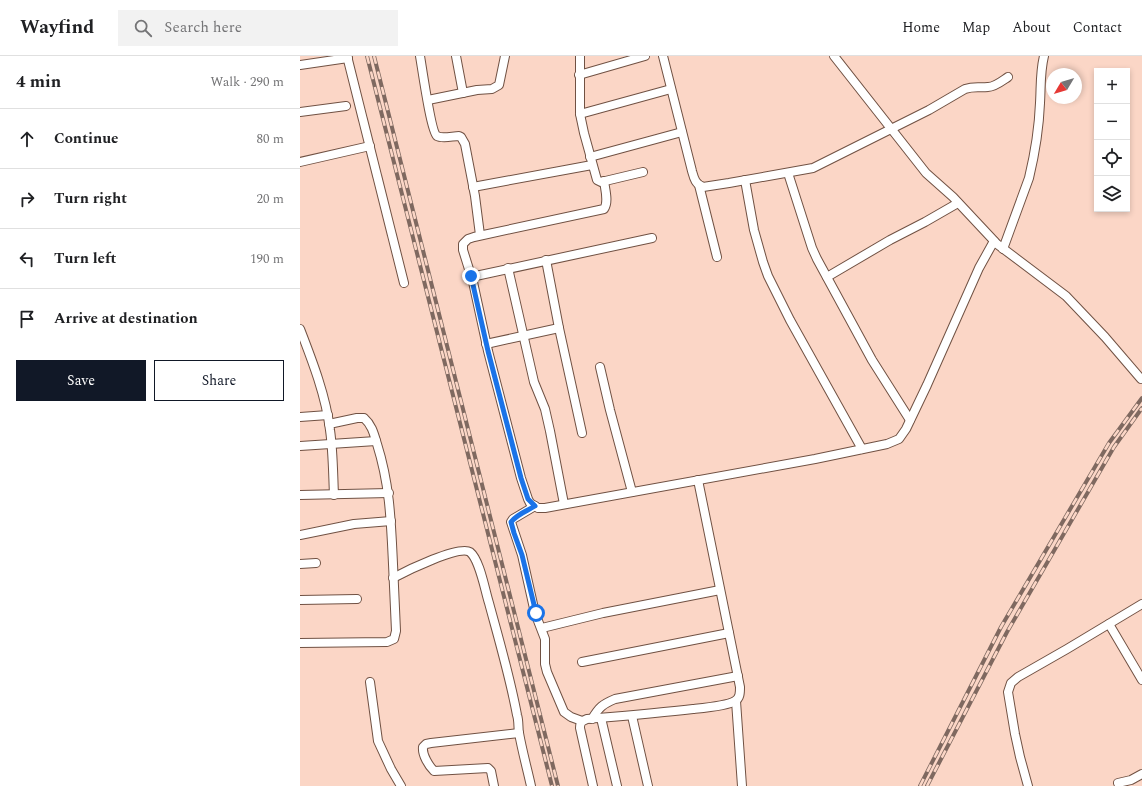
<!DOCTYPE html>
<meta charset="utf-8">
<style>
:root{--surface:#fff;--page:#f2f2f2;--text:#202124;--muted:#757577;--line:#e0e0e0;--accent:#111827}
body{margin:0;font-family:Spectral,serif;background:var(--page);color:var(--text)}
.controls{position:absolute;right:12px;top:12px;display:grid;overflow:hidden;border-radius:0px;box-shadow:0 2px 6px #0003}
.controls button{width:36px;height:36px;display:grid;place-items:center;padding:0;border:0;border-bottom:1px solid var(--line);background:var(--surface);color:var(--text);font:20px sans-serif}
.compass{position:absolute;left:746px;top:12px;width:36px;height:36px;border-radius:50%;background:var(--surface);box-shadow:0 2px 6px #0003;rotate:232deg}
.stop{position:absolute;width:12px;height:12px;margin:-9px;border:3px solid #1a73e8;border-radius:50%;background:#fff}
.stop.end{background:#1a73e8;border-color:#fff;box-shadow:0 1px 4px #0008}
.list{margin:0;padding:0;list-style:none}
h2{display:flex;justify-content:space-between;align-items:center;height:52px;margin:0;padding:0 16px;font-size:17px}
h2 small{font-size:13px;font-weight:400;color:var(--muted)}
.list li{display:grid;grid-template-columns:26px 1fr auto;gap:12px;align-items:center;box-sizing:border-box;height:60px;padding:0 16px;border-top:1px solid var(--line)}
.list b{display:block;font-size:15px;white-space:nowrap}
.list em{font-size:13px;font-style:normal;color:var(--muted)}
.actions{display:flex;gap:8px;padding:12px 16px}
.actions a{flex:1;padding:9px 0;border:1px solid var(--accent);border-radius:0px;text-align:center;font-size:14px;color:var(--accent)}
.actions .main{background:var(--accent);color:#fff}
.icon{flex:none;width:22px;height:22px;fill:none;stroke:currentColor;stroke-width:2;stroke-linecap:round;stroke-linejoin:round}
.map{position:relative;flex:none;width:842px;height:730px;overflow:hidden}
header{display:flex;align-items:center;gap:24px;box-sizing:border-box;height:56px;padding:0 20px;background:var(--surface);border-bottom:1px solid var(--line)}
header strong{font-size:19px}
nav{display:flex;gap:22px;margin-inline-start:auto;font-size:14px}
.search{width:280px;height:36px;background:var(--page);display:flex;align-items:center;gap:10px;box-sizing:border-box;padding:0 14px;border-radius:0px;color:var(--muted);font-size:15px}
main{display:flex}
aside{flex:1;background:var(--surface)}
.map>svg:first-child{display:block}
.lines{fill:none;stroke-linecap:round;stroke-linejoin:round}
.minor-casing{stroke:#705143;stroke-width:10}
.minor{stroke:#fff;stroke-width:8}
.rail-casing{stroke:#7f6960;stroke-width:4}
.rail{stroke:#fbd6c6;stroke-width:2.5;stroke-dasharray:8;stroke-linecap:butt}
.route{stroke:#1a73e8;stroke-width:5}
</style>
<header>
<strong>Wayfind</strong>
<div class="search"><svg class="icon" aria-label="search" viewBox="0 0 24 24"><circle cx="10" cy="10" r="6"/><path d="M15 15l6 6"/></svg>Search here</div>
<nav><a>Home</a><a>Map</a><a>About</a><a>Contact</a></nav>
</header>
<main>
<aside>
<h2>4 min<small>Walk · 290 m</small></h2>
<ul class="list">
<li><svg class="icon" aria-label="ahead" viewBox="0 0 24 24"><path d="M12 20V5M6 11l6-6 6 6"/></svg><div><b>Continue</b></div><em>80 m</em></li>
<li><svg class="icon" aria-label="right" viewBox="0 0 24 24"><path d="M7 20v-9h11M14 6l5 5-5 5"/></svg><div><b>Turn right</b></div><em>20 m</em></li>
<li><svg class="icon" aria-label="left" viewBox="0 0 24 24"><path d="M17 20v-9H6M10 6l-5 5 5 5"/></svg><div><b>Turn left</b></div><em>190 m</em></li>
<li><svg class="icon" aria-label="arrive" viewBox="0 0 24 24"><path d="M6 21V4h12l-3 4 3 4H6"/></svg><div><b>Arrive at destination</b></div></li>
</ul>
<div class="actions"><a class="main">Save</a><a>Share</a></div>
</aside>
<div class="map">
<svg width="842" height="730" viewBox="0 0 842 730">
<rect width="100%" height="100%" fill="#fbd6c6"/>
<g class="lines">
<defs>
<g id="minor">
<path d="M47,0l57,227"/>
<path d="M120,0c2,11 11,76 17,80 5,3 16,0 22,0l2,1 4,7 10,52 5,39"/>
<path d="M156,0l7,37"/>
<path d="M280,0v58l4,19 13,47 4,2 42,-10"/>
<path d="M363,0l29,115c2,7 3,13 11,16l26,-4 84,-15 116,-58 36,-21c9,-3 14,-1 23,-2 7,0 14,-6 20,-10"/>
<path d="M534,0l92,117 27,24 44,47 69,52 39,41 36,42"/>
<path d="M0,9l48,-7"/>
<path d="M279,19l66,-19"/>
<path d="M128,44l49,-10 15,-1 7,-4 6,-29"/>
<path d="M0,56l46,-6"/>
<path d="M280,58l91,-25"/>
<path d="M290,101l92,-25"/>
<path d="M0,106l70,-16"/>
<path d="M488,117l24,75 5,11 55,101 38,60"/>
<path d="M445,124l9,50 9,32 5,14 22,44 72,129"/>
<path d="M304,125c1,8 5,21 0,28l-130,28 -6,2 -5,5v6l10,32 15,69 33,127 7,21 2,4 8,5h7l270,-49 72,-15 12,-5 7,-10 21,-44 52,-117 15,-27"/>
<path d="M399,129l18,72"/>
<path d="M173,131l119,-22"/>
<path d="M703,193l26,-71c6,-25 10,-50 11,-75 1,-16 0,-31 4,-47"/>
<path d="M246,204l13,68 23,105"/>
<path d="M208,212l26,114 11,27 5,22 14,73"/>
<path d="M171,221l181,-39"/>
<path d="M527,221l63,-37 35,-18 33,-19"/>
<path d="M0,273c12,31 26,67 30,101 3,21 3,43 4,65"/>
<path d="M186,288l73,-16"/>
<path d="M300,311l10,43 22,82"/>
<path d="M0,361l28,-2"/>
<path d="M0,390l76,-5"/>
<path d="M0,439l89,-2"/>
<path d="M235,450l-22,13 -2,3 11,33 13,58 10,26v25l2,8 17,40 7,5 11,4"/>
<path d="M0,479l54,-11 37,-3"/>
<path d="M0,508l16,-1"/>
<path d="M93,522c13,-7 66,-33 77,-26 10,8 15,39 19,51 10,37 21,74 28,112 2,6 1,12 2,18 3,17 8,35 12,53"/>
<path d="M0,544l57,-1"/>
<path d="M809,568l33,56"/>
<path d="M242,572l61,-15 117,-23"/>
<path d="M0,587l87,-1 7,-3 2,-8c-1,-22 -2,-44 -3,-67 -2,-42 -3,-79 -16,-120 -3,-10 -5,-19 -13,-26h-7l-28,6"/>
<path d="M282,606l147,-29"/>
<path d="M70,626l8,59 13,28 10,17"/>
<path d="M436,645l6,85"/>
<path d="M332,660l16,70"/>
<path d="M301,662l16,68"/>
<path d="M292,663c7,-12 11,-15 23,-20l123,-23"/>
<path d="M818,727l13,-3 11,-6"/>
<path d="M194,730l-3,-15 -3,-3 -54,3c-5,-5 -12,-16 -11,-24l3,-3 5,-1 88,-10"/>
<path d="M293,730l-13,-58c0,-6 2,-7 7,-9 35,-3 71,-6 106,-10 10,-1 34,-3 42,-8 5,-3 5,-8 5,-14l-42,-207"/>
<path d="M728,730l-8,-29 -5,-23 -7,-42 3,-9 7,-6 49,-28 75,-45"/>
</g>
</defs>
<use href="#minor" class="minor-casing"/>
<use href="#minor" class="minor"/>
<defs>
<g id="rail">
<path d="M67,0l185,730"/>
<path d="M74,0l184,730"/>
<path d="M620,730l81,-159 108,-184 33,-45"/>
<path d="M627,730l80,-154 107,-185 28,-39"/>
</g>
</defs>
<use href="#rail" class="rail-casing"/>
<use href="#rail" class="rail"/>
</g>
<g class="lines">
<path class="route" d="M171,220l17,75 33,127 7,21 7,7c-8,5 -18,8 -24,16l3,11 8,22 14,58"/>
</g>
</svg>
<div class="controls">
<button>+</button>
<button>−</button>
<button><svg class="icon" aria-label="locate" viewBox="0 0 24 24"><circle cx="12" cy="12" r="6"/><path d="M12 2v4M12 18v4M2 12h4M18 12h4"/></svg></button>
<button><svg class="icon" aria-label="layers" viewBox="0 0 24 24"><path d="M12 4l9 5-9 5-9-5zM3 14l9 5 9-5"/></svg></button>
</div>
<svg class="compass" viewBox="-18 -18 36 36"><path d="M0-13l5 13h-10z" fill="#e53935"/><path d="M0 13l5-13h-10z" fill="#757577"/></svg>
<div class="stop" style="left:236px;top:557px"></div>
<div class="stop end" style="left:171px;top:220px"></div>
</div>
</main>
